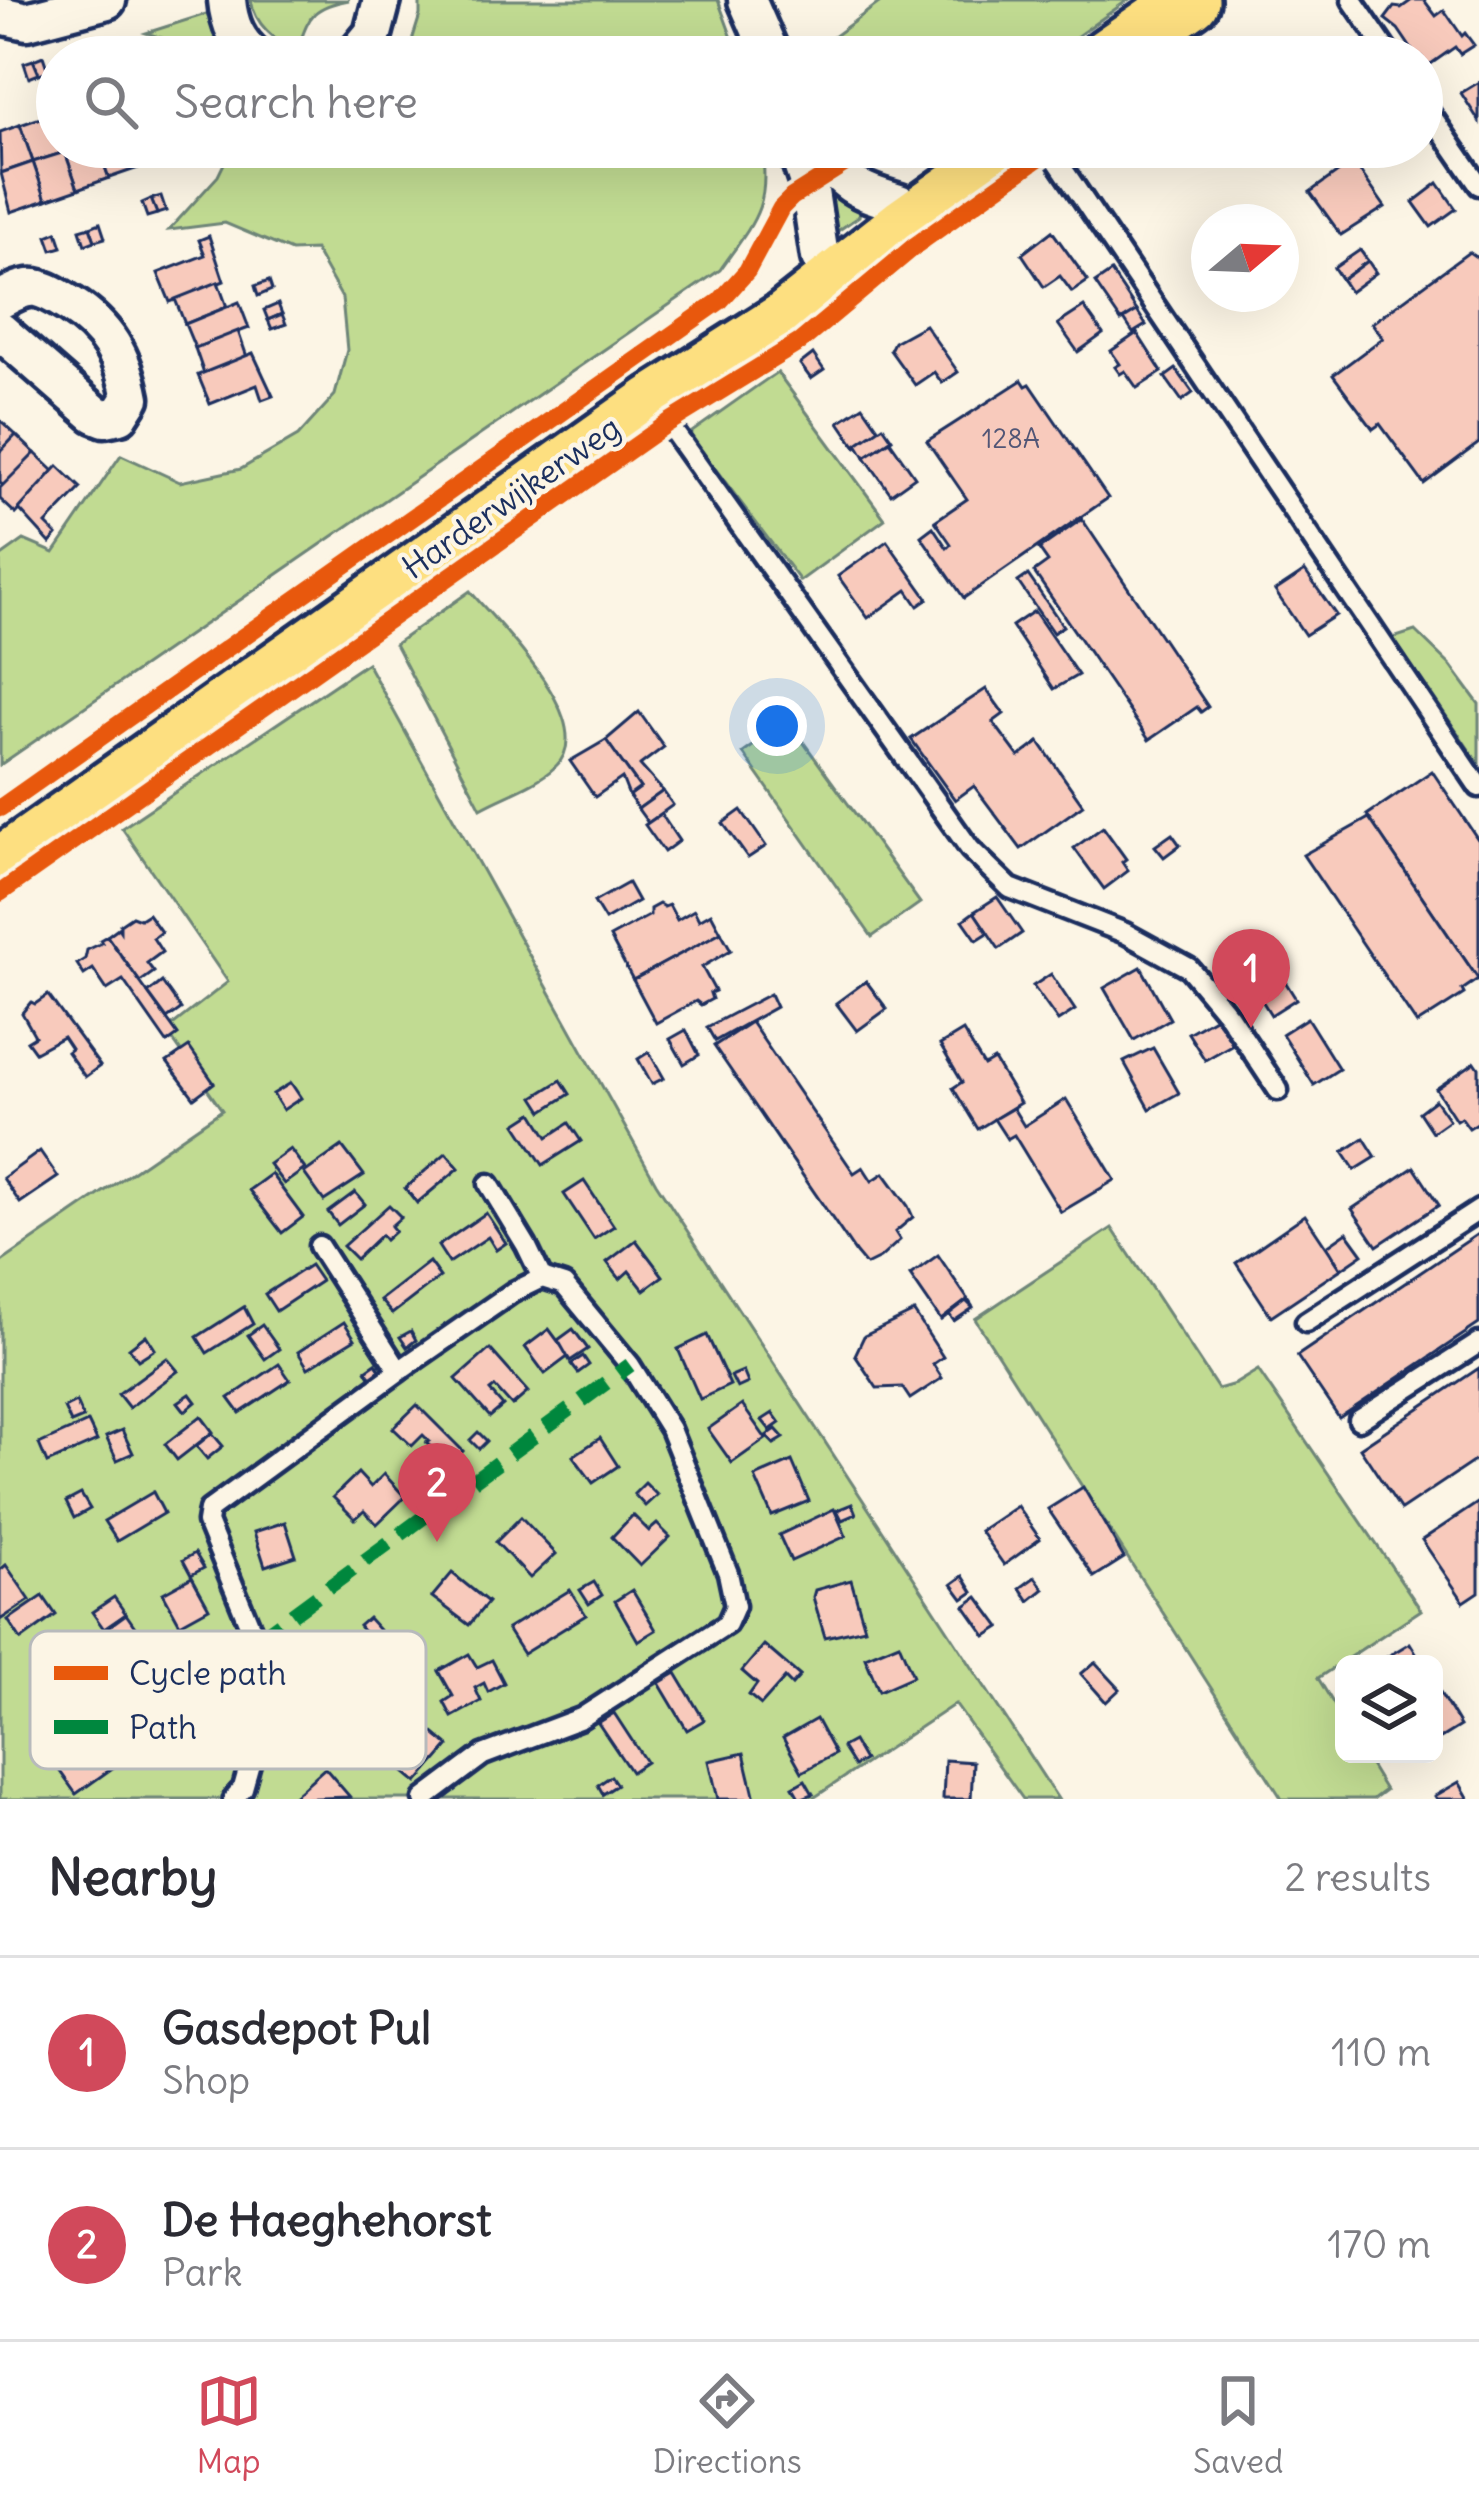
<!DOCTYPE html>
<style>
:root{--surface:#fff;--page:#f2f2f3;--text:#2b2b33;--muted:#7c7c81;--line:#e1e1e2;--accent:#d1495b}
body{margin:0;font-family:Delius,sans-serif;background:var(--page);color:var(--text)}
.controls{position:absolute;right:36px;bottom:36px;display:grid;overflow:hidden;border-radius:18px;box-shadow:0 12px 48px #0002}
.controls button{width:108px;height:108px;display:grid;place-items:center;padding:0;border:0;border-bottom:3px solid var(--line);background:var(--surface);color:var(--text);font:60px sans-serif}
.compass{position:absolute;left:1191px;top:204px;width:108px;height:108px;border-radius:50%;background:var(--surface);box-shadow:0 12px 48px #0002;rotate:71deg}
.you{position:absolute;left:777px;top:726px;width:42px;height:42px;margin:-30px;border:9px solid #fff;border-radius:50%;background:#1a73e8;box-shadow:0 0 0 18px #1a73e833}
.badge{display:grid;place-items:center;width:78px;height:78px;border-radius:50%;background:var(--accent);color:#fff;font-size:39px;font-weight:700}
.pin{position:absolute;translate:-50% -99px;filter:drop-shadow(0 3px 6px #0008)}
.pin::after{content:'';position:absolute;top:63px;width:42px;height:36px;background:inherit;clip-path:polygon(0 0,100% 0,50% 100%)}
.list{margin:0;padding:0;list-style:none}
h2{display:flex;justify-content:space-between;align-items:center;height:156px;margin:0;padding:0 48px;font-size:51px}
h2 small{font-size:39px;font-weight:400;color:var(--muted)}
.list li{display:grid;grid-template-columns:78px 1fr auto;gap:36px;align-items:center;box-sizing:border-box;height:192px;padding:0 48px;border-top:3px solid var(--line)}
.list b{display:block;font-size:45px;white-space:nowrap}
.list p{margin:0;font-size:39px;white-space:nowrap;color:var(--muted)}
.list em{font-size:39px;font-style:normal;color:var(--muted)}
.icon{flex:none;width:66px;height:66px;fill:none;stroke:currentColor;stroke-width:2;stroke-linecap:round;stroke-linejoin:round}
.map{position:relative;flex:none;width:1479px;height:1799px;overflow:hidden}
.search{position:absolute;background:var(--surface);box-shadow:0 12px 48px #0002;left:36px;right:36px;top:36px;height:132px;display:flex;align-items:center;gap:30px;box-sizing:border-box;padding:0 42px;border-radius:66px;color:var(--muted);font-size:45px}
.sheet{height:540px;background:var(--surface)}
nav{display:flex;justify-content:space-around;align-items:center;box-sizing:border-box;height:168px;border-top:3px solid var(--line);background:var(--surface);font-size:33px;color:var(--muted)}
nav a{display:grid;justify-items:center;gap:6px}
nav .on{color:var(--accent)}
.map>svg:first-child{display:block}
.green{fill:#c1db92;stroke:#6e8578;stroke-width:3}
.building{fill:#f8cabc;stroke:#1b2f5e;stroke-width:3}
.lines{fill:none;stroke-linecap:round;stroke-linejoin:round}
.lane-casing{stroke:#1b2f5e;stroke-width:27}
.street-casing{stroke:#1b2f5e;stroke-width:45}
.primary-casing{stroke:#1b2f5e;stroke-width:66}
.lane{stroke:#fcf5e5;stroke-width:18}
.street{stroke:#fcf5e5;stroke-width:36}
.primary{stroke:#fddf80;stroke-width:57}
.quiet{stroke:#00873e;stroke-width:15;stroke-dasharray:30 15;stroke-linecap:butt}
.cycleway-casing{stroke:#fcf5e5;stroke-width:26}
.cycleway{stroke:#e8590c;stroke-width:18}
.labels{text-anchor:middle;dominant-baseline:central;stroke-width:9;stroke-linejoin:round;paint-order:stroke}
.number-label{font-size:27px;fill:#525676}
.street-label{font-size:33px;fill:#1b2f5e;stroke:#fcf5e5}
.key{fill:#fcf5e5;stroke:#b8babc;stroke-width:3}
.key-label{font-size:33px;fill:#1b2f5e}
</style>
<div class="map">
<svg width="1479" height="1799" viewBox="0 0 1479 1799">
<rect width="100%" height="100%" fill="#fcf5e5"/>
<filter id="ink" filterUnits="userSpaceOnUse"><feTurbulence type="fractalNoise" baseFrequency=".00833" numOctaves="2"/><feDisplacementMap in="SourceGraphic" scale="24" xChannelSelector="R" yChannelSelector="G"/><feConvolveMatrix kernelMatrix="1 2 1 2 8 2 1 2 1" color-interpolation-filters="sRGB"/></filter>
<g filter="url(#ink)">
<g class="green">
<path d="M251,0h98c-40,7 -40,18 -53,53 -21,-14 -41,-27 -45,-53z"/>
<path d="M420,0h298l21,57h-332l13,-42z"/>
<path d="M883,0h245l-80,57h-242z"/>
<path d="M209,13l25,44h-34l-13,-11 -41,-13z"/>
<path d="M232,147h529c11,59 -8,76 -41,123l-720,495v-208l24,-17 30,13 67,-98 59,27 61,-13 57,-33 37,-41 12,-45 -5,-52 -27,-48 -24,1 -66,-28 -56,7 49,-54z"/>
<path d="M827,187l33,24 -1,5 -27,19z"/>
<path d="M777,372l108,147 -85,62 -111,-147z"/>
<path d="M470,591c29,35 132,133 85,176 -19,18 -51,28 -74,41l-86,-164z"/>
<path d="M1415,631l36,35 28,38v60l-86,-126z"/>
<path d="M367,663l289,520 402,616h-35l-68,-95 -143,95h-812v-536l222,-153 -56,-80 62,-48 -106,-154z"/>
<path d="M788,721l132,182 -48,34 -129,-184z"/>
<path d="M1112,1228l106,161 17,-5 23,-14 163,240 -103,68 26,43v33h19l22,36 -12,9h-91l-307,-480z"/>
</g>
<g class="building">
<path d="M1412,0h12l12,16 8,-6 18,26 3,-3 9,12 -14,9 -5,-7 -30,21 -3,-11h-5l-19,-28 -13,-10 9,-12 7,1z"/>
<path d="M109,43l5,14h-11l-4,-11z"/>
<path d="M43,56l5,15 -9,3 -6,-14z"/>
<path d="M33,60l6,14 -10,4 -5,-15z"/>
<path d="M1479,82v39l-18,-28z"/>
<path d="M52,114l5,33h6l2,5 -32,10 -13,-37z"/>
<path d="M20,125l13,37 -32,11 -1,-41z"/>
<path d="M78,147h20l11,31 -31,11 -13,-37z"/>
<path d="M98,147h36l7,20 -32,11z"/>
<path d="M134,147h39l3,8 -35,12z"/>
<path d="M65,152l13,37 -32,11 -13,-38z"/>
<path d="M1353,161l32,46 -44,28 -31,-43z"/>
<path d="M33,162l13,38 -35,12 -10,-39z"/>
<path d="M1438,183l18,26 -25,18 -18,-25z"/>
<path d="M161,196l5,15 -9,3 -6,-15z"/>
<path d="M151,199l6,15 -10,3 -5,-14z"/>
<path d="M100,223l5,15 -10,3 -5,-14z"/>
<path d="M90,227l5,14 -10,4 -5,-15z"/>
<path d="M1052,231l36,50 -16,11 -12,-16 -16,11 -22,-33z"/>
<path d="M57,232l5,15 -10,3 -5,-14z"/>
<path d="M209,236l15,45 -54,21 -12,-29 47,-18 -6,-15z"/>
<path d="M1360,250l8,11 -26,19 -8,-12z"/>
<path d="M1469,252l10,7v184l-55,41 -44,-60 -7,5 -40,-54 50,-37 -11,-15z"/>
<path d="M1368,261l8,12 -26,19 -8,-12z"/>
<path d="M1111,272l26,39 -16,10 -26,-38z"/>
<path d="M269,281l3,9 -14,6 -3,-10z"/>
<path d="M218,282l9,25 -42,17 -10,-25z"/>
<path d="M239,302l10,26 -54,20 -10,-24z"/>
<path d="M278,304l4,10 -14,6 -4,-10z"/>
<path d="M1084,307l19,27 -25,18 -20,-28z"/>
<path d="M1137,311l9,14 -13,8 -9,-14z"/>
<path d="M282,314l4,10 -14,5 -4,-9z"/>
<path d="M925,325l33,47 -16,11 -8,-11 -19,13 -25,-35 4,-8z"/>
<path d="M238,331l9,26 -43,17 -9,-26z"/>
<path d="M1137,333l25,39 -25,16 -12,-17 -5,3 -5,-7 5,-3 -9,-13z"/>
<path d="M253,353l20,43 -11,4 -5,-15 -47,19 -12,-29z"/>
<path d="M813,354l11,16 -13,9 -11,-15z"/>
<path d="M1176,369l17,24 -11,8 -17,-24z"/>
<path d="M1022,380l4,6 4,-2 78,114 -144,100 -43,-62 12,-9 14,21 4,-4 -16,-23 32,-22 -40,-58z"/>
<path d="M863,406l16,23 -23,18 -17,-25z"/>
<path d="M0,420l16,15 -16,17z"/>
<path d="M883,426l9,13 -27,18 -8,-13z"/>
<path d="M16,435l19,18 -31,33 -4,-3v-31z"/>
<path d="M890,441l25,36 -24,17 -26,-37z"/>
<path d="M35,453l20,19 -39,42 -16,-15v-11z"/>
<path d="M58,466l23,22 -35,36 11,11 -7,8 -31,-34z"/>
<path d="M1082,519l126,188 -7,5 -4,-5 -48,33 -115,-168 14,-10 -9,-13z"/>
<path d="M887,541l41,58 -10,7 -11,-16 -39,28 -30,-42z"/>
<path d="M1305,571l31,44 -31,20 -30,-44z"/>
<path d="M1028,575l35,51 -10,7 -35,-51z"/>
<path d="M1034,611l44,64 -24,14 -42,-63z"/>
<path d="M986,689l18,25 -11,8 26,35 20,-15 44,63 -62,44 -47,-63 -19,14 -44,-61z"/>
<path d="M639,712l25,35 -24,18 23,26 -25,18 -9,-13 11,-8 -34,-48z"/>
<path d="M606,740l34,48 -11,8 -7,-18 -27,19 -25,-36z"/>
<path d="M1432,771l47,70v139l-112,-165z"/>
<path d="M663,791l10,14 -25,18 -10,-14z"/>
<path d="M741,810l25,36 -18,12 -25,-35z"/>
<path d="M661,814l18,27 -15,11 -19,-27z"/>
<path d="M1369,818l109,161 -16,11 2,4 -47,30 -114,-169z"/>
<path d="M1103,827l23,32 -4,3 6,9 -24,18 -30,-41z"/>
<path d="M1172,834l8,11 -16,12 -9,-11z"/>
<path d="M628,883l10,18 -33,19 -11,-18z"/>
<path d="M997,897l25,36 -23,16 -25,-37z"/>
<path d="M659,904l5,3 5,-2 8,15 17,-10 5,10 12,-7 10,19 -88,48 -23,-43 40,-22v-6z"/>
<path d="M974,912l14,21 -11,7 -14,-20z"/>
<path d="M148,914l13,18 -8,6 9,14 -15,11 7,9 -14,10 -33,-46 11,-8 2,3v-7l12,-8 8,3z"/>
<path d="M721,932l10,18 -29,17 13,24 -5,2 2,6 -11,6 -5,-4 -40,22 -23,-43z"/>
<path d="M107,936l71,99 -11,8 -44,-63 -16,10 -14,-21 -9,6 -7,-11 8,-5 2,-9 15,-7 -2,-3z"/>
<path d="M1266,951l30,48 -25,16 -30,-48z"/>
<path d="M1141,967l29,52 -36,21 -30,-52z"/>
<path d="M1051,974l24,36 -17,11 -25,-35z"/>
<path d="M866,981l21,28 -30,22 -21,-28z"/>
<path d="M162,982l19,27 -14,10 -19,-26z"/>
<path d="M770,994l6,13 -61,34 -8,-14z"/>
<path d="M48,995l52,71 -15,11 -18,-25 4,-3 -8,-12 -28,15 -8,-11 8,-5 -13,-23 9,-11 4,2z"/>
<path d="M1216,1017l17,27 -28,16 -17,-27z"/>
<path d="M1307,1018l32,51 -25,16 -32,-51z"/>
<path d="M751,1022l103,151 9,-6 9,14 12,-8 24,33 5,11 -18,15 5,8 -20,18 -14,7 -10,-12 -142,-207z"/>
<path d="M686,1030l13,25 -15,9 -14,-25z"/>
<path d="M963,1031l21,35 10,-6 26,43 -42,26 -25,-41 9,-6 -22,-37z"/>
<path d="M189,1047l25,36 -20,15 -27,-36z"/>
<path d="M1153,1048l26,45 -29,16 -26,-47z"/>
<path d="M649,1052l15,26 -12,6 -14,-25z"/>
<path d="M1475,1062l4,6v54l-10,6 -8,-11 -5,3 -20,-31z"/>
<path d="M561,1080l9,14 -27,17 -9,-14z"/>
<path d="M291,1083l10,15 -18,12 -10,-16z"/>
<path d="M1066,1099l49,81 -54,32 -47,-77 -7,4 -13,-20 19,-11 11,18z"/>
<path d="M1435,1100l14,20 -17,12 -13,-20z"/>
<path d="M533,1113l15,24 21,-14 12,18 -38,24 -27,-41z"/>
<path d="M1364,1138l12,19 -21,13 -12,-18z"/>
<path d="M342,1146l22,29 -40,26 -20,-28z"/>
<path d="M290,1149l15,20 -21,15 -15,-20z"/>
<path d="M40,1151l18,26 -38,26 -17,-25z"/>
<path d="M446,1153l13,15 -42,35 -12,-15z"/>
<path d="M1414,1167l25,38 -62,41 -25,-37z"/>
<path d="M271,1174l32,43 -21,16 -33,-43z"/>
<path d="M584,1181l30,45 -20,13 -30,-45z"/>
<path d="M355,1192l10,12 -27,21 -10,-13z"/>
<path d="M389,1205l12,12 -10,9 4,5 -10,9 -4,-5 -25,24 -13,-13z"/>
<path d="M486,1213l20,30 -10,7 -8,-13 -39,26 -11,-17z"/>
<path d="M1305,1215l36,54 -70,47 -35,-53z"/>
<path d="M1347,1232l16,22 -22,15 -14,-23z"/>
<path d="M1479,1233v91l-140,94 -42,-62z"/>
<path d="M636,1240l27,36 -19,14 -15,-19 -9,8 -13,-17z"/>
<path d="M938,1255l35,52 -7,-6 -25,19 -31,-45z"/>
<path d="M429,1262l11,15 -48,37 -12,-14z"/>
<path d="M310,1265l11,16 -45,30 -11,-17z"/>
<path d="M966,1301l7,7 -19,13 -5,-7z"/>
<path d="M244,1307l9,17 -46,29 -10,-16z"/>
<path d="M914,1312l29,45 -10,7 9,14 -32,21 -8,-12 -25,1 -22,-33 9,-19z"/>
<path d="M344,1322l11,17 -47,29 -10,-16z"/>
<path d="M262,1325l17,24 -14,10 -17,-24z"/>
<path d="M549,1329l20,27 -24,18 -20,-27z"/>
<path d="M573,1329l15,20 -18,12 -12,-21z"/>
<path d="M411,1331l5,9 -9,7 -7,-10z"/>
<path d="M146,1335l9,14 -17,11 -9,-12z"/>
<path d="M707,1335l23,50 -30,14 -22,-50z"/>
<path d="M490,1349l38,43 -16,14 -17,-19 -5,4 13,15 -13,11 -34,-38z"/>
<path d="M583,1356l6,9 -11,8 -7,-9z"/>
<path d="M167,1358l11,13 -49,37 -11,-14z"/>
<path d="M376,1363l6,10 -10,7 -6,-10z"/>
<path d="M279,1364l11,16 -50,33 -11,-15z"/>
<path d="M1479,1368v90l-78,52 -41,-62z"/>
<path d="M743,1371l5,12 -11,5 -6,-12z"/>
<path d="M190,1394l6,8 -11,9 -7,-9z"/>
<path d="M76,1402l7,16 -12,5 -7,-15z"/>
<path d="M417,1405l46,46 -12,13 -25,-21 3,-2 -6,-6 -11,11 -19,-18z"/>
<path d="M742,1405l24,34 -34,24 -24,-34z"/>
<path d="M773,1413l7,10 -10,7 -8,-10z"/>
<path d="M201,1416l12,16 -36,28 -12,-16z"/>
<path d="M88,1422l9,19 -50,22 -8,-19z"/>
<path d="M776,1429l8,9 -10,6 -8,-8z"/>
<path d="M122,1430l11,23 -16,7 -11,-23z"/>
<path d="M478,1432l9,9 -8,8 -9,-9z"/>
<path d="M212,1433l11,13 -16,13 -11,-13z"/>
<path d="M600,1438l18,28 -25,17 -20,-27z"/>
<path d="M792,1461l17,40 -37,15 -17,-39z"/>
<path d="M358,1473l13,14 13,-13 21,23 -28,27 -13,-13 -9,8 -22,-22z"/>
<path d="M423,1482l10,11 -8,7 -10,-12z"/>
<path d="M645,1483l12,12 -12,11 -11,-12z"/>
<path d="M1083,1487l41,71 -30,19 -46,-68z"/>
<path d="M153,1492l11,21 -47,28 -13,-20z"/>
<path d="M81,1494l9,15 -16,9 -8,-16z"/>
<path d="M1479,1502v90l-15,10 -42,-62z"/>
<path d="M852,1504l4,10 -14,6 -5,-10z"/>
<path d="M1017,1506l23,33 -36,26 -24,-34z"/>
<path d="M834,1509l12,27 -55,25 -12,-26z"/>
<path d="M633,1515l16,16 8,-7 13,13 -30,29 -28,-29z"/>
<path d="M521,1517l35,37 -26,24 -34,-36z"/>
<path d="M285,1522l11,34 -31,10 -11,-34z"/>
<path d="M195,1553l9,15 -13,7 -8,-15z"/>
<path d="M6,1565l24,35 -30,20v-50z"/>
<path d="M452,1573l36,29 -19,23 -37,-28z"/>
<path d="M963,1576l10,16 -10,7 -11,-15z"/>
<path d="M192,1577l17,31 -29,16 -17,-31z"/>
<path d="M1035,1577l9,12 -15,12 -9,-13z"/>
<path d="M851,1580l14,48 -40,9 -12,-40 2,-7z"/>
<path d="M594,1582l8,13 -13,9 -9,-14z"/>
<path d="M570,1590l16,25 -63,39 -16,-25z"/>
<path d="M632,1590l24,40 -18,11 -23,-40z"/>
<path d="M43,1596l13,19 -35,25 -13,-20z"/>
<path d="M114,1597l12,17 -22,15 -12,-17z"/>
<path d="M978,1597l22,30 -14,9 -21,-30z"/>
<path d="M126,1614l65,94 -32,22 -66,-92z"/>
<path d="M368,1618l11,12 -10,8 -10,-12z"/>
<path d="M899,1643l14,33 -34,15 -14,-34z"/>
<path d="M1410,1643l13,21h-48z"/>
<path d="M764,1645l36,31 -8,9 -7,-7 -24,27 -12,-10 8,-11 -15,-13z"/>
<path d="M469,1654l8,13 15,-7 12,23 -16,9 -4,-9 -9,5 6,13 -29,16 -8,-15 9,-6 -14,-25z"/>
<path d="M1095,1662l25,27 -14,13 -25,-28z"/>
<path d="M676,1673l28,47 -17,10 -28,-47z"/>
<path d="M1434,1683l26,43 -26,16z"/>
<path d="M614,1713l32,49 -15,10 -33,-49z"/>
<path d="M412,1715l37,31 -32,37 -36,-30z"/>
<path d="M816,1719l19,35 -33,18 -19,-34z"/>
<path d="M118,1728l17,24 -59,42 -17,-24z"/>
<path d="M853,1741l11,19 -10,6 -12,-19z"/>
<path d="M744,1753l11,46h-37l-9,-38z"/>
<path d="M945,1760l28,2 -2,37h-28z"/>
<path d="M325,1768l25,29 -60,2z"/>
<path d="M611,1776l6,9 -14,9 -5,-9z"/>
<path d="M805,1780l8,14 -13,5 -7,-12z"/>
<path d="M1459,1782l10,17h-32l-2,-3z"/>
</g>
<g class="lines">
<defs>
<g id="lane">
<path d="M1352,0l39,57"/>
<path d="M1422,102l57,83"/>
<path d="M1048,147l431,640"/>
<path d="M657,408l313,441 40,39 115,45 64,35 40,48 49,74"/>
<path d="M489,1184l37,61 16,33"/>
<path d="M319,1246l80,125"/>
<path d="M1306,1322l173,-112"/>
<path d="M1359,1420l120,-77"/>
<path d="M233,1799l10,-11 13,-46 -6,-72 6,-29 -49,-119 2,-12 190,-139 114,-79 29,-14 22,7 66,80 40,64 58,144 7,33 -8,18 -146,94 -98,37 -59,44"/>
</g>
<g id="street">
<path d="M227,0c2,24 10,42 28,57"/>
<path d="M747,0l25,57"/>
<path d="M0,15l27,6 80,-21"/>
<path d="M354,57l19,-23 9,-34"/>
<path d="M796,147l13,38 11,72"/>
<path d="M818,147c24,37 39,44 81,56"/>
<path d="M0,300c11,-6 23,-14 36,-12 12,2 25,11 35,17 36,23 52,51 60,93l-11,17 -15,3 -10,-4 -95,-83"/>
</g>
<g id="primary">
<path d="M1108,57l82,-57"/>
<path d="M0,867l654,-463 131,-83 119,-94 113,-80"/>
</g>
</defs>
<use href="#lane" class="lane-casing"/>
<use href="#street" class="street-casing"/>
<use href="#primary" class="primary-casing"/>
<use href="#lane" class="lane"/>
<use href="#street" class="street"/>
<use href="#primary" class="primary"/>
<path class="quiet" d="M256,1641l374,-276"/>
<defs>
<g id="cycleway">
<path d="M0,808l720,-507 27,-30 34,-63 11,-11 71,-45c24,10 50,6 73,-5"/>
<path d="M0,893l668,-470 132,-81 116,-97 138,-98"/>
</g>
</defs>
<use href="#cycleway" class="cycleway-casing"/>
<use href="#cycleway" class="cycleway"/>
</g>
</g>
<g class="labels">
<g class="number-label">
<text x="1011" y="438">128A</text>
</g>
<g class="street-label">
<text transform="translate(511 497) rotate(-35)">Harderwijkerweg</text>
</g>
</g>
<rect x="30" y="1631" width="396" height="138" rx="18" class="key"/>
<rect x="54" y="1666" width="54" height="14" fill="#e8590c"/>
<rect x="54" y="1720" width="54" height="14" fill="#00873e"/>
<g class="key-label">
<text x="129" y="1685">Cycle path</text>
<text x="129" y="1739">Path</text>
</g>
</svg>
<div class="controls">
<button><svg class="icon" aria-label="layers" viewBox="0 0 24 24"><path d="M12 4l9 5-9 5-9-5zM3 14l9 5 9-5"/></svg></button>
</div>
<svg class="compass" viewBox="-18 -18 36 36"><path d="M0-13l5 13h-10z" fill="#e53935"/><path d="M0 13l5-13h-10z" fill="#7c7c81"/></svg>
<div class="you"></div>
<div class="pin badge" style="left:1251px;top:1028px">1</div>
<div class="pin badge" style="left:437px;top:1542px">2</div>
<div class="search"><svg class="icon" aria-label="search" viewBox="0 0 24 24"><circle cx="10" cy="10" r="6"/><path d="M15 15l6 6"/></svg>Search here</div>
</div>
<section class="sheet">
<h2>Nearby<small>2 results</small></h2>
<ul class="list">
<li><span class="badge">1</span><div><b>Gasdepot Pul</b><p>Shop</p></div><em>110 m</em></li>
<li><span class="badge">2</span><div><b>De Haeghehorst</b><p>Park</p></div><em>170 m</em></li>
</ul>
</section>
<nav>
<a class="on"><svg class="icon" aria-label="map" viewBox="0 0 24 24"><path d="M3 6l6-2 6 2 6-2v14l-6 2-6-2-6 2zM9 4v14M15 6v14"/></svg>Map</a>
<a><svg class="icon" aria-label="directions" viewBox="0 0 24 24"><path d="M12 3l9 9-9 9-9-9zM9 14v-3h6M13 9l2 2-2 2"/></svg>Directions</a>
<a><svg class="icon" aria-label="saved" viewBox="0 0 24 24"><path d="M7 4h10v16l-5-4-5 4z"/></svg>Saved</a>
</nav>
